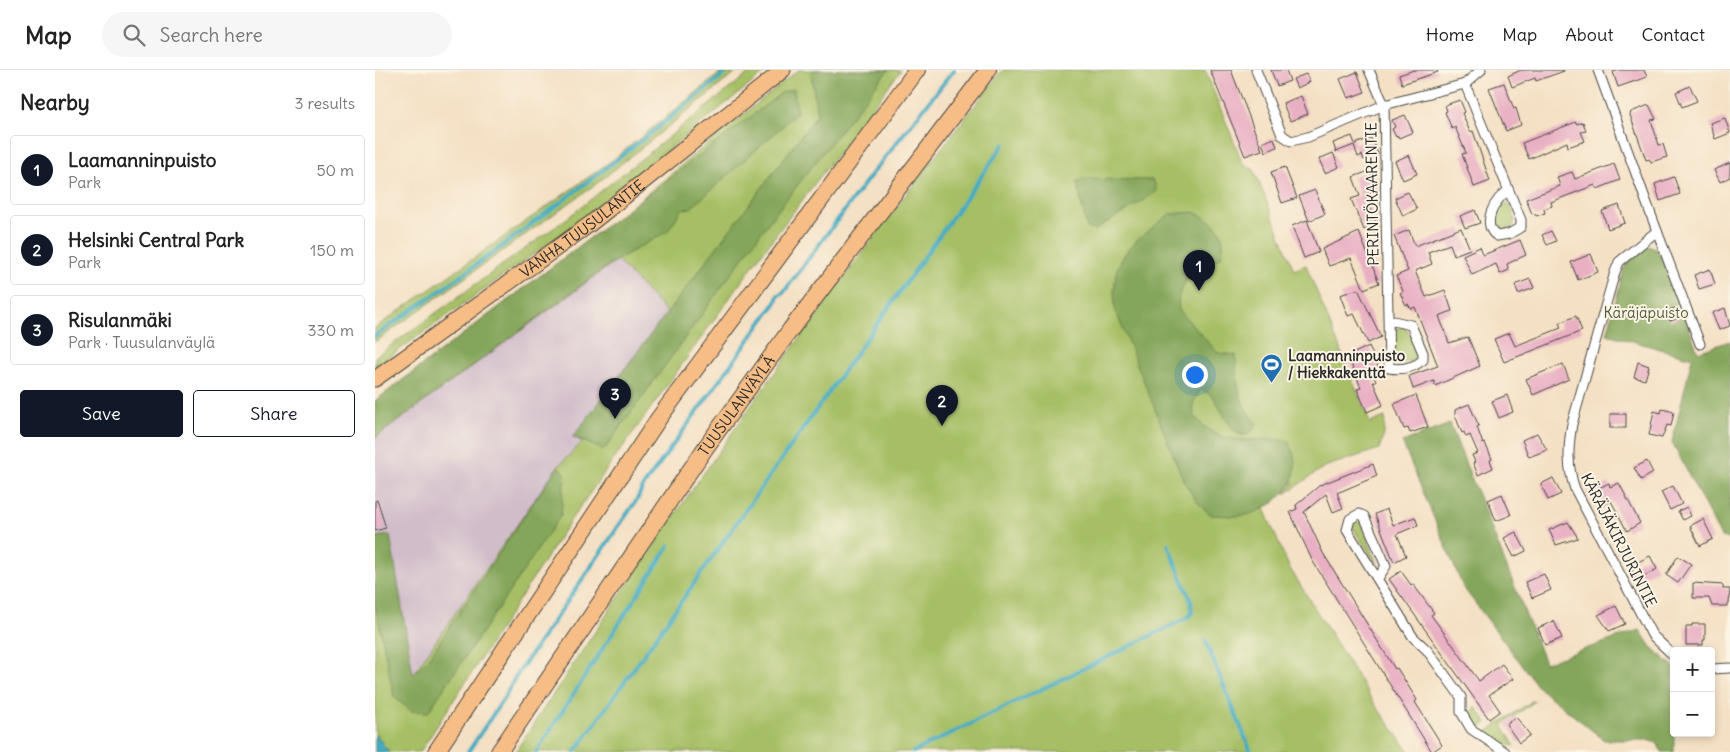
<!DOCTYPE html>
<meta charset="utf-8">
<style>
:root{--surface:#fff;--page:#f6f6f6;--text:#222;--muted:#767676;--line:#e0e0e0;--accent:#111827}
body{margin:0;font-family:Delius,sans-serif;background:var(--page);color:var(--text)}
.controls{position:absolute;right:15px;bottom:15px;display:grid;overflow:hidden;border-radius:5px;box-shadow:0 2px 8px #0003}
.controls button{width:45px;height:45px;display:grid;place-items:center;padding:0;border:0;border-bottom:1px solid var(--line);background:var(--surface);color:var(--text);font:25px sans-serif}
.you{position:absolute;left:819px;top:304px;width:18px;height:18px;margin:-12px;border:4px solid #fff;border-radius:50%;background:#1a73e8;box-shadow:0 0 0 8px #1a73e833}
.badge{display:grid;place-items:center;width:32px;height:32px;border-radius:50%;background:var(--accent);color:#fff;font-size:16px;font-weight:700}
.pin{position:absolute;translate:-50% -41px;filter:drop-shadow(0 1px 2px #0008)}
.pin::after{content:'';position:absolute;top:26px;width:18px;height:15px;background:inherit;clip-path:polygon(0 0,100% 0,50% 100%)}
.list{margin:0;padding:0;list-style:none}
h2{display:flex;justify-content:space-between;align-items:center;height:65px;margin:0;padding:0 20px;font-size:21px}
h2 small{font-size:16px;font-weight:400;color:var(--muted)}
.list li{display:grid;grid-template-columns:32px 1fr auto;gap:15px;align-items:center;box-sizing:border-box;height:70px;margin:0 10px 10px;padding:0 10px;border:1px solid var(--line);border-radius:5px}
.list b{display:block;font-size:19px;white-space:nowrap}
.list p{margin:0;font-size:16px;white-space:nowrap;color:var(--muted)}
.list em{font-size:16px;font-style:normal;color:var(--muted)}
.actions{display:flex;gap:10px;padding:15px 20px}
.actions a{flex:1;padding:11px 0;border:1px solid var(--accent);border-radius:5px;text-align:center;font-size:18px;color:var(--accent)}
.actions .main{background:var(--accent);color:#fff}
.icon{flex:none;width:28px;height:28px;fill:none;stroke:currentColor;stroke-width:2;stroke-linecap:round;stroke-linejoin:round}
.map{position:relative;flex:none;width:1355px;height:682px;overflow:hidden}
header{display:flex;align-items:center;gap:30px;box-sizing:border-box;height:70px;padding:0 25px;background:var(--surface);border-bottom:1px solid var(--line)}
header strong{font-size:24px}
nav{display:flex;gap:28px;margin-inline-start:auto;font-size:18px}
.search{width:350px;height:45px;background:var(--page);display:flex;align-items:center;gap:12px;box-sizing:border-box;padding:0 18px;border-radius:28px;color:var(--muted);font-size:19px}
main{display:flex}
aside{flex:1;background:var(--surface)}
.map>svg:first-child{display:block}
.industrial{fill:#d1bdca}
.green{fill:#a6bf65;stroke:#687548}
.forest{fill:#84a65a;stroke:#586842}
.water{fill:#43acc2;stroke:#376c76}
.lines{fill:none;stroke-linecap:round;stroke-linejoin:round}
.stream{stroke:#43acc2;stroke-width:4}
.building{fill:#e9b0c4}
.minor-casing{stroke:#494642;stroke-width:11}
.primary-casing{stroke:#494642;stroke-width:17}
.motorway-casing{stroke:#494642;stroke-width:18}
.minor{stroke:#fff;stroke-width:9}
.primary{stroke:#f6be86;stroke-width:15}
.motorway{stroke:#f6be86;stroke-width:16}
.labels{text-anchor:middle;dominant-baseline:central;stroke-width:4;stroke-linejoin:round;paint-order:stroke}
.street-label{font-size:15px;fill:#2b2b2b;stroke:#fcf5e5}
.park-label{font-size:15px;fill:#50573c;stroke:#fcf5e5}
.poi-label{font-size:15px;font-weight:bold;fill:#2b2b2b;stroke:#fcf5e5;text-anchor:start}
</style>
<header>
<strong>Map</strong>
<div class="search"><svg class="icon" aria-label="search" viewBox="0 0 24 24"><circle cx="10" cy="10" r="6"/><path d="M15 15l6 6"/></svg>Search here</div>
<nav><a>Home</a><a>Map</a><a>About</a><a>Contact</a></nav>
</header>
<main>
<aside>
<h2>Nearby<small>3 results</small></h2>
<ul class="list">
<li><span class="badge">1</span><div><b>Laamanninpuisto</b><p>Park</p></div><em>50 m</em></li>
<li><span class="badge">2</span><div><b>Helsinki Central Park</b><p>Park</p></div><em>150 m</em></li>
<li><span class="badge">3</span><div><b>Risulanmäki</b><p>Park · Tuusulanväylä</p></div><em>330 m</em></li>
</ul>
<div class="actions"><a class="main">Save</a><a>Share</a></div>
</aside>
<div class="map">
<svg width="1355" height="682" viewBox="0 0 1355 682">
<rect width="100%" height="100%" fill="#fcf5e5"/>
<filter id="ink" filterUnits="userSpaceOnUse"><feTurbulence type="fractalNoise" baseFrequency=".02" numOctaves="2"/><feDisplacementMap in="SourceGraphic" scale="10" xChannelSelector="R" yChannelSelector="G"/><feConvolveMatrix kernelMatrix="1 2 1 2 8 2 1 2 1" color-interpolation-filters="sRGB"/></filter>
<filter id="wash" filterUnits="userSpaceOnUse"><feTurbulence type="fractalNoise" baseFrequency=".0096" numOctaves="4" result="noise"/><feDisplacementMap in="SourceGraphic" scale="20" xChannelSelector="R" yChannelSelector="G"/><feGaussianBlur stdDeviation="1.12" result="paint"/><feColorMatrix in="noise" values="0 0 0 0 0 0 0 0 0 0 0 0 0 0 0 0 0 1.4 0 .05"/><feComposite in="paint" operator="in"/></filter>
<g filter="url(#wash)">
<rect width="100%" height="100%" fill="#f4e0c4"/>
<path class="industrial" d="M242,190l50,53 -94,124 11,5 -26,24 -145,208 -23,-139 -15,2v-99z"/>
<g class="green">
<path d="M349,0h15l-143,114 -221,158v-14l239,-169z"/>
<path d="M378,0h15l-195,156 -198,141v-10l191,-138z"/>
<path d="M423,0h103l-142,187 -187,261 -152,234h-31l-14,-18v-197l38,137 145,-208 25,-24 -10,-5 94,-124 -50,-53 -242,178v-37l252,-191z"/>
<path d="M628,0h202l38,94 11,6 40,100 12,-5 64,158 15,-6 -1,17 -5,15 -55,18 -40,28 10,-13 -32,22 27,63 87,139 34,46h-895c153,-232 315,-465 488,-682z"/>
<path d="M1129,133l7,3 4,14 -3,8 -9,3c-12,-3 -8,-15 -5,-24z"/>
<path d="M1023,257h8l12,25 -6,10h-12l-7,-10v-19z"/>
<path d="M980,451l7,2 16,43 -26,-39z"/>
<path d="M1157,631h3l-33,24 13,21 -10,-2 -20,-11z"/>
<path d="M1101,637l11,16 -9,6 -9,-15z"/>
</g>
<g class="forest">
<path d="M439,0h74l-120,153 -164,227 -31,-13 244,-322 -6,-42z"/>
<path d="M419,19l3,24 -106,95 -9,1 -14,22 -58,33 -235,174v-37l408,-309z"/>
<path d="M707,109l71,1 3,6 -1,7 -60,37 -8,-2 -10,-45z"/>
<path d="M819,142c20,9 35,21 27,45 -22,11 -47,24 -42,53l39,43 18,2c0,26 2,49 21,69 -19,33 -35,-18 -45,-28 -3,-2 -7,-4 -10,-7 -7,8 -11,15 -8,25 3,7 9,12 15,16 30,18 50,5 79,11 20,35 -5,62 -38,73 -11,4 -27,1 -39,1l-13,-12 -14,-21 -69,-173 -1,-20 3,-20 9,-17 11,-12 33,-26z"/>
<path d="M1273,176l11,4 39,102 32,-11v198l-9,-2 -49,-95 20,-84 -85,-24 17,-65 7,-13 9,-3z"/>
<path d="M1075,354l95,239 95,-33 11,17 23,20v85h-12l-5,-9 -10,-3h-43l-65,-52 -76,-101 -61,-145z"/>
<path d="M183,396l7,7 -4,42 -133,197 -17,-1 -17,-14 -19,-94v-66l15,-2 23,139 15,-15z"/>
</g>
<path class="water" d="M0,664l14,18h-14z"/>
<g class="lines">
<g class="stream">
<path d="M0,266c122,-84 240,-172 354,-266"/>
<path d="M830,570l46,112"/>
<path d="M93,682l36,-54 12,-22 122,-178 4,-10 134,-186 2,-7 5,-2 88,-118 83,-105"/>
<path d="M161,682l133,-206"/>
<path d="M200,682l429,-608"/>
<path d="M538,682l274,-134 5,-5 -1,-12 -23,-56"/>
</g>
</g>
<g id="blocks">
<g class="building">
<path d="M835,0h21l31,80 -17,6z"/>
<path d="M896,0h15l4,11 -13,5z"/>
<path d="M1039,0h23l1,2 -36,12 -3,-9z"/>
<path d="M1146,0h43v1l-28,10 -1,-3 -23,9 -4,-11z"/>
<path d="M1244,0h25l3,7 -29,10 -5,-15z"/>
<path d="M982,2l8,20 -17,6 -8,-19z"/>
<path d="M931,4l4,8 -13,6 -4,-9z"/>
<path d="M1129,13l10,26 2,-1 5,17 -15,6 -17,-43z"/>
<path d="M1315,16l7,15 -15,6 -6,-15z"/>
<path d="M926,26l7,18 -18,7 -7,-18z"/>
<path d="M1085,30l5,12 -3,1 8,19 3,-1 17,50 -16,6 -12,-33 4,-1 -11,-26 -3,2 -7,-17 2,-1 -2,-6z"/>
<path d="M1274,35l7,14 -5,1 8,25 4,-1 4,13 -16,5 -2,-3 -3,1 -16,-45 1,-3z"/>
<path d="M1030,45l8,17 -14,6 -1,-2 -2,1 -4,-8 3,-2 -3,-7z"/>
<path d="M1350,48l5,15 -15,6 -5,-16z"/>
<path d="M1201,52l1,2 6,-2 3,9 -5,1 4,9 -17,6 -1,-5 -38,17 -7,-16z"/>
<path d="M977,66l3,8 16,-6 7,16 -14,6 -2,-5 -4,2 -4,-12 -18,7 -3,-9z"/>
<path d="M899,68l3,9 -11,5 -4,-9z"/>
<path d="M958,83l6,14 -14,6 -6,-14z"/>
<path d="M1034,85l8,19 -14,6 -8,-19z"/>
<path d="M1355,93v14l-10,5 -6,-12z"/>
<path d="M1239,94l6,16 -23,9 -2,-4 -44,17 1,4 -8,3 1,4 -9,3 -2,-3 -2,1 -6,-15 34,-13 -3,-9 15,-5 3,7z"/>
<path d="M910,97l12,31 -15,5 -11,-31z"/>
<path d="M994,101l7,19 -11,5 12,29 -13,6 -13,-31 9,-3 -7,-19z"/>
<path d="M1299,107l6,17 -20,7 -5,-17z"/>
<path d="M940,120l10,24 -16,7 -10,-25z"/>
<path d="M1033,122l9,17 -14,7 -8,-18z"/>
<path d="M1244,135l6,18 -17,6 -6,-18z"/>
<path d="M1100,140l5,13 -15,5 -5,-12z"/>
<path d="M932,150l12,32 -15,6 -12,-32z"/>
<path d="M1086,158l9,21 -16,6 -4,-11 -22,8 4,12 -17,7 11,26 19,-7 7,21 -13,5 10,27 19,-6 12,29 -45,20 -1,-5 -21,8 -4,-13 29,-10 -23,-59 -4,2 -3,-5 -2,1 -6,-12 3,-2 -7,-15 12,-5 -14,-35 15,-6 6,16z"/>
<path d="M1176,161l5,10 -9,4 -5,-10z"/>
<path d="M984,162l20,51 -15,6 -13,-31 -22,8 -7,-17z"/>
<path d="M1145,170l6,15 -19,9 2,6 -9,4 -4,-10 -24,11 -9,-20 17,-8 3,8z"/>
<path d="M1216,184l7,18 -20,8 -7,-18z"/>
<path d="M1335,199l5,15 -16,5 -5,-14z"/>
<path d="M1155,209l4,9 -16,6 -3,-9z"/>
<path d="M983,219l23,48 -13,6 -14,-29 -6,2 -8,-21z"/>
<path d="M1301,238l3,10 -9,3 -2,-11z"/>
<path d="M1350,238l5,18 -11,4 -7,-17z"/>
<path d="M1201,246l6,15 -78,31 -10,-23 15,-6 6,13 46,-18 -2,-5z"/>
<path d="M994,276l11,25 -7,4 3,6 -3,1 10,23 -16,7 -10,-23 4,-1 -13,-32z"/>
<path d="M1263,292l11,4 -4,14 -11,-3z"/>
<path d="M1188,294l6,15 -36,16 -7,-16z"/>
<path d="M1041,325l12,32 -18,6 -2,-5 -4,1 -10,-25z"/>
<path d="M1132,325l6,17 -14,6 -7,-17z"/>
<path d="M1094,334l10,22 -2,1 6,17 2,-1 7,16 -2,1 3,8 -15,7 -5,-12 2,-1 -3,-7 6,-2 -8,-18 -4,2 -2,-5 -2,1 -7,-18v-5z"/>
<path d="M1287,339l12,3 -3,14 -4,-1 -5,13 -13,-3 5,-24 7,2z"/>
<rect x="1235" y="344" width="16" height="14"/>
<path d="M1162,363l10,17 -18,7 -7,-17z"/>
<path d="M1272,391l6,12 -12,7 -7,-12z"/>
<path d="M998,394l4,12 -40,17 6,15 -10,4 -7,-18 -22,18 19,41 72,116 2,-1 20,32 -2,2 27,43 -10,7 -120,-192 -22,-48 7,-3 -1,-4 24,-20z"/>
<path d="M1178,408l8,16 -13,6 -7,-16z"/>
<path d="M1234,413l1,4 9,-4 21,40 -13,8 -16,-30 -8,4 -8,-15z"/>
<path d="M1298,416l9,18 -12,6 -9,-18z"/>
<path d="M1127,424l9,21 -15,6 -8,-21z"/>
<path d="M2,430l9,28 -11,3v-30z"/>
<path d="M1312,437l4,9 -8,4 -5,-9z"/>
<path d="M1012,439l6,16 22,-8 3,8 -21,9 9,22 -12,6 -19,-48z"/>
<path d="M1328,449l10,20 -13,7 -10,-20z"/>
<path d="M1193,452l10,16 -22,7 -7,-15z"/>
<path d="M1141,462l10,19 -12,6 -10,-19z"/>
<path d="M1275,486l7,13 -20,11 -7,-14z"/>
<path d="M1303,486l13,8 -13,19 -12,-8z"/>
<path d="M1026,501l10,14 2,-1 21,29 -3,2 48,66 23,-17 11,15 -24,16 11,16 -11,8 -100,-140z"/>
<path d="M1169,504l7,16 -19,8 -7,-16z"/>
<path d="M1318,513l30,2v4h7l-1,14h-2v3h-15l-3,-8h-16z"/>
<path d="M1241,536l9,18 -16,7 -11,-16z"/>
<path d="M1179,551l8,17 -17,7 -7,-17z"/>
<path d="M1317,554h13v16h-2v5h-17v-19h6z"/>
<path d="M1141,647l14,18 -11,8 -13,-19z"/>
</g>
</g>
</g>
<g filter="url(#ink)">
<use href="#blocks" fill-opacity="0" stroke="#494642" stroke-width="1"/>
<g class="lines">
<defs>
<g id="minor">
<path d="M881,0l26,65 9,6 17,-4 76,-32 81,-21 16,-14"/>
<path d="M994,0l15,35 5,263c12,2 24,0 34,-8v-7l-12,-28 -22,-5"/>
<path d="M1223,0l59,161 -38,31 -4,10 -43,152c-4,23 -5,43 3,65l77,146 22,21"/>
<path d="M1090,14l56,136v7l-12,7 -12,2c-17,-11 -2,-39 12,-45"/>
<path d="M1282,161l43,113"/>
<path d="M1003,508l8,-12 -22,-50 -5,-2 -9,5 -3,11 66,107 14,13 34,47v15l10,17 34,23"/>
<path d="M1336,599l19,-1"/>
</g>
<g id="primary">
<path id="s1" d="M0,309l215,-155 193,-154"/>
</g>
<g id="motorway">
<path d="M61,682l223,-334 258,-348"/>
<path id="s2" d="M124,682l207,-305 85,-118 197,-259"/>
</g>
</defs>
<use href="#minor" class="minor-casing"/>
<use href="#primary" class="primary-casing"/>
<use href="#motorway" class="motorway-casing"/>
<use href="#minor" class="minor"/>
<use href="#primary" class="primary"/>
<use href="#motorway" class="motorway"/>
</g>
</g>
<defs>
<symbol id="stadium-pin" viewBox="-11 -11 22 30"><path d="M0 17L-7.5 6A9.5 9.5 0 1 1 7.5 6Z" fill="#1f6fb2" stroke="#fcf5e5"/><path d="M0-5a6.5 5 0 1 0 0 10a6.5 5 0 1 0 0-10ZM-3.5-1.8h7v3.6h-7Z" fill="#fff"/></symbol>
</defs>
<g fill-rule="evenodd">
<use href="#stadium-pin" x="884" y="282" width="25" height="34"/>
</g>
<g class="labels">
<g class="street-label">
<text transform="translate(997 124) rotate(-91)">PERINTÖKAARENTIE</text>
<text stroke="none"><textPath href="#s1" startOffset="256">VANHA TUUSULANTIE</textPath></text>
<text stroke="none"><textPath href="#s2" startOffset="420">TUUSULANVÄYLÄ</textPath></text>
<text transform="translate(1244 470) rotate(63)">KÄRÄJÄKIRJURINTIE</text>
</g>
<g class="park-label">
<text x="1271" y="242">Käräjäpuisto</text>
</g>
<g class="poi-label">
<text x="913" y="285">Laamanninpuisto<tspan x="913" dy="17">/ Hiekkakenttä</tspan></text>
</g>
</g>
</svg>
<div class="controls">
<button>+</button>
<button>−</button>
</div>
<div class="you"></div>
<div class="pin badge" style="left:824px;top:221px">1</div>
<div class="pin badge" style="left:567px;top:356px">2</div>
<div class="pin badge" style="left:240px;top:349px">3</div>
</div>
</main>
